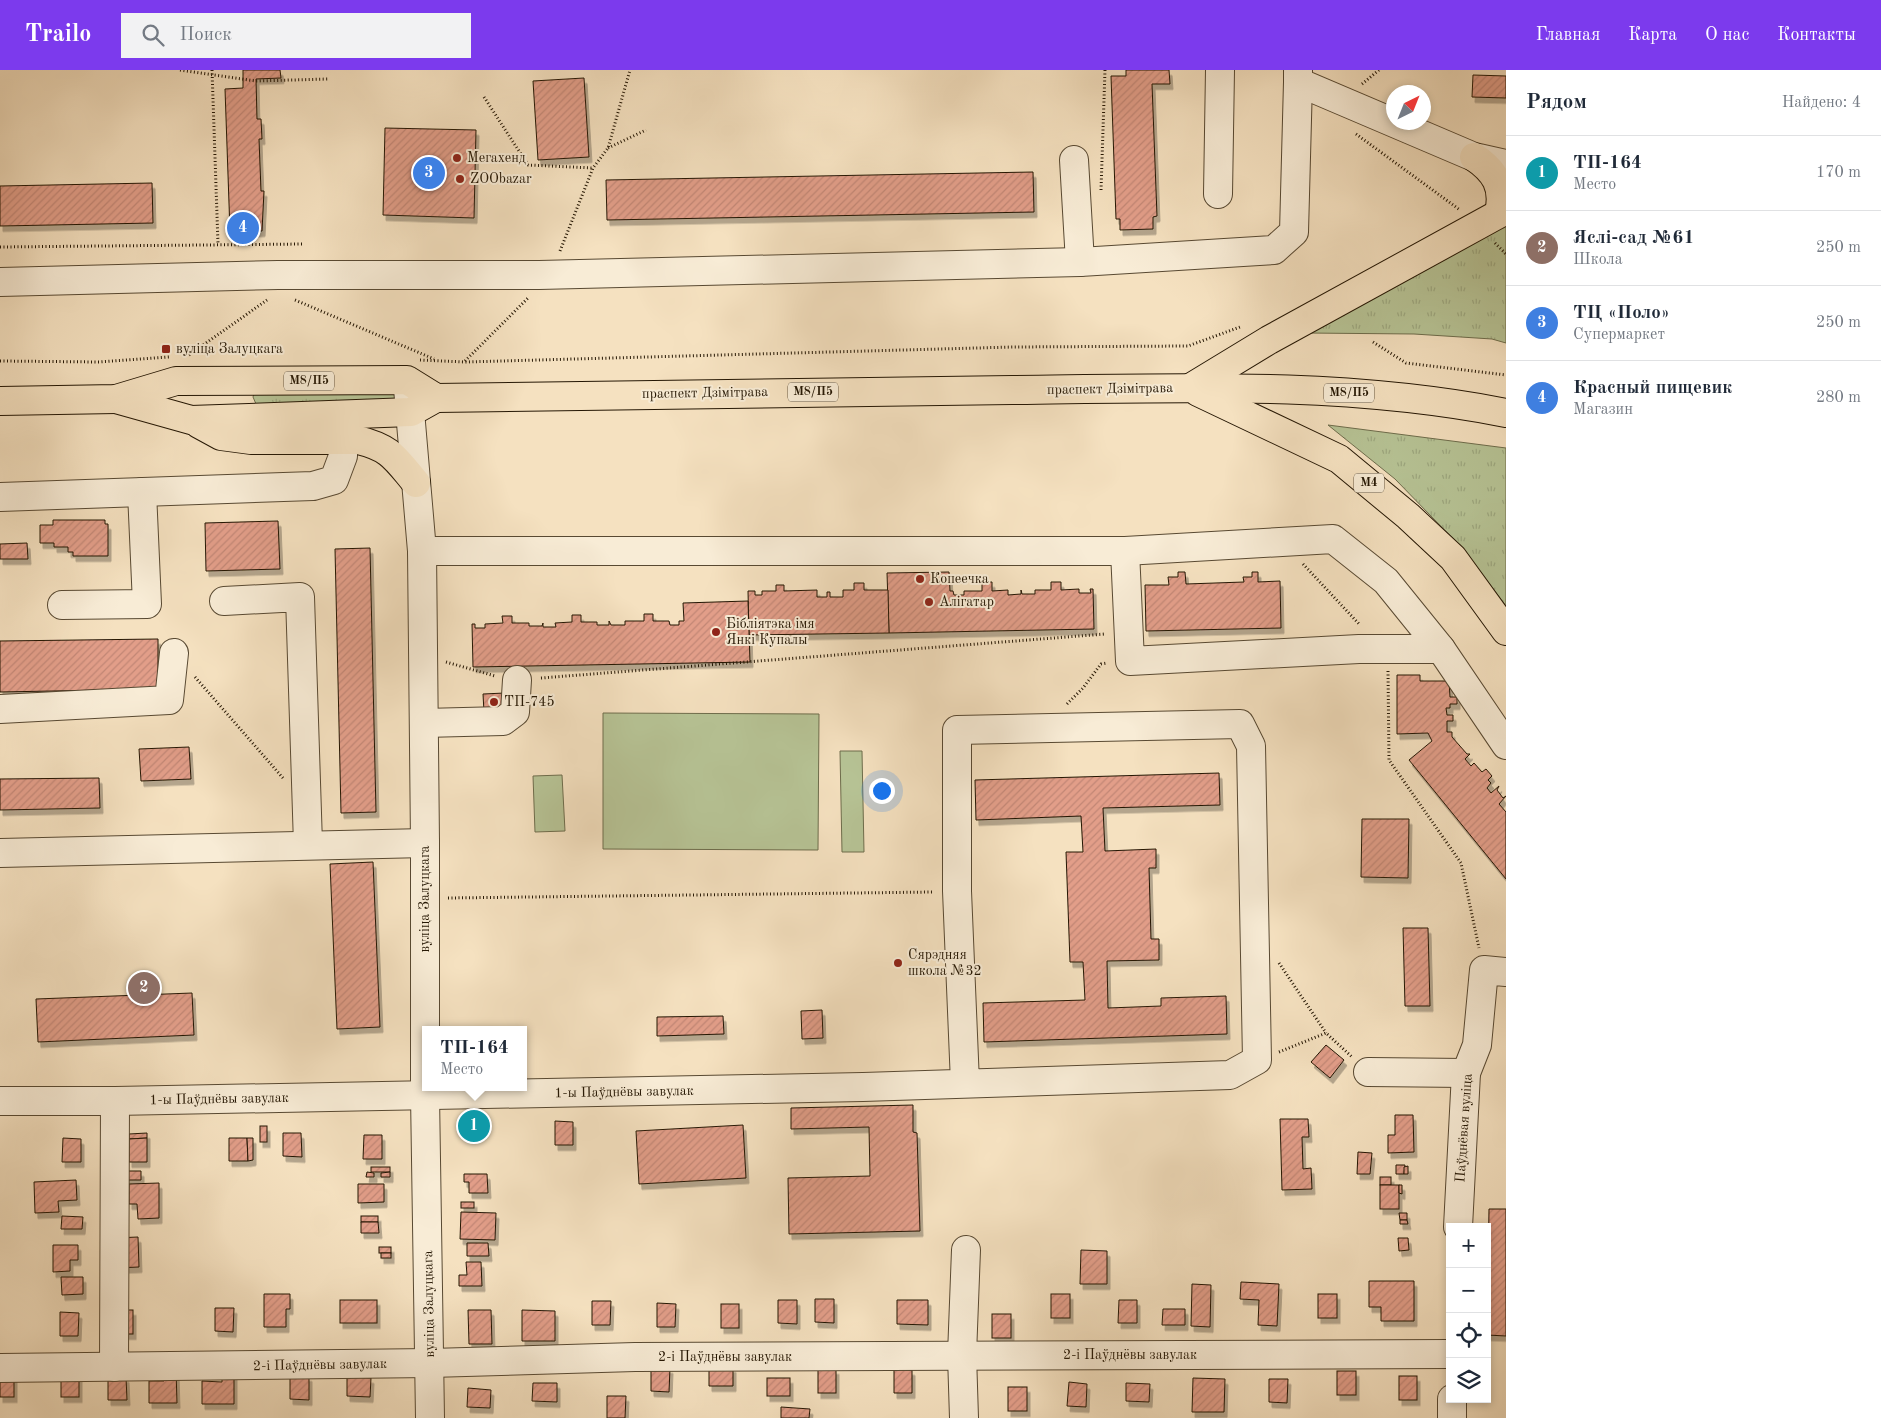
<!DOCTYPE html>
<html lang="ru">
<meta charset="utf-8">
<style>
:root{--surface:#fff;--page:#f2f2f3;--text:#1f2937;--muted:#747a83;--line:#e0e1e3;--accent:#7c3aed}
body{margin:0;font-family:"Old Standard TT",serif;background:var(--page);color:var(--text)}
.controls{position:absolute;right:15px;bottom:15px;display:grid;overflow:hidden;border-radius:0px;box-shadow:0 2px 8px #0003}
.controls button{width:45px;height:45px;display:grid;place-items:center;padding:0;border:0;border-bottom:1px solid var(--line);background:var(--surface);color:var(--text);font:25px sans-serif}
.compass{position:absolute;left:1386px;top:15px;width:45px;height:45px;border-radius:50%;background:var(--surface);box-shadow:0 2px 8px #0003;rotate:43deg}
.you{position:absolute;left:881px;top:720px;width:18px;height:18px;margin:-12px;border:4px solid #fff;border-radius:50%;background:#1a73e8;box-shadow:0 0 0 8px #1a73e833}
.badge{display:grid;place-items:center;width:32px;height:32px;border-radius:50%;background:var(--accent);color:#fff;font-size:16px;font-weight:700}
.pin{position:absolute;translate:-50% -50%;border:2px solid #fff;box-shadow:0 1px 5px #0006}
.popup{position:absolute;left:422px;top:956px;width:105px;height:65px;box-sizing:border-box;display:grid;place-content:center;border-radius:0px;background:var(--surface);filter:drop-shadow(0 1px 4px #0005);font-size:16px;white-space:nowrap;color:var(--muted)}
.popup b{font-size:19px;color:var(--text)}
.popup::after{content:'';position:absolute;left:50%;top:100%;margin-left:-10px;border:10px solid transparent;border-top-color:var(--surface)}
.list{margin:0;padding:0;list-style:none}
h2{display:flex;justify-content:space-between;align-items:center;height:65px;margin:0;padding:0 20px;font-size:21px}
h2 small{font-size:16px;font-weight:400;color:var(--muted)}
.list li{display:grid;grid-template-columns:32px 1fr auto;gap:15px;align-items:center;box-sizing:border-box;height:75px;padding:0 20px;border-top:1px solid var(--line)}
.list b{display:block;font-size:19px;white-space:nowrap}
.list p{margin:0;font-size:16px;white-space:nowrap;color:var(--muted)}
.list em{font-size:16px;font-style:normal;color:var(--muted)}
.icon{flex:none;width:28px;height:28px;fill:none;stroke:currentColor;stroke-width:2;stroke-linecap:round;stroke-linejoin:round}
.map{position:relative;flex:none;width:1506px;height:1348px;overflow:hidden}
header{display:flex;align-items:center;gap:30px;box-sizing:border-box;height:70px;padding:0 25px;background:var(--accent);color:#fff}
header strong{font-size:24px}
nav{display:flex;gap:28px;margin-inline-start:auto;font-size:18px}
.search{width:350px;height:45px;background:var(--page);display:flex;align-items:center;gap:12px;box-sizing:border-box;padding:0 18px;border-radius:0px;color:var(--muted);font-size:19px}
main{display:flex}
aside{flex:1;background:var(--surface)}
.map>svg:first-child{display:block}
.grass{fill:url(#grass-tufts);stroke:#6e6d4c}
.pitch{fill:#b7c496;stroke:#6e6d4c}
.building{fill:url(#building-hatch);stroke:#241603;filter:url(#shadow)}
.lines{fill:none;stroke-linecap:round;stroke-linejoin:round}
.minor-casing{stroke:#584932;stroke-width:30}
.major-casing{stroke:#241603;stroke-width:30}
.path{stroke:#241603;stroke-width:3;stroke-dasharray:1 2.5;stroke-linecap:butt}
.minor{stroke:#f8ecd6;stroke-width:28}
.major{stroke:#f5e1c0;stroke-width:28}
.poi-dot{fill:#8f2418;stroke:#f8ecd6;stroke-width:2}
.labels{text-anchor:middle;dominant-baseline:central;stroke-width:4;stroke-linejoin:round;paint-order:stroke}
.shield{fill:#f8ecd6;stroke:#645642;stroke-width:1}
.shield-label{font-size:12px;font-weight:bold;fill:#241603}
.poi-label{font-size:14px;fill:#241603;stroke:#f8ecd6;text-anchor:start}
.street-label{font-size:14px;fill:#241603;stroke:#f8ecd6}
</style>
<header>
<strong>Trailo</strong>
<div class="search"><svg class="icon" aria-label="search" viewBox="0 0 24 24"><circle cx="10" cy="10" r="6"/><path d="M15 15l6 6"/></svg>Поиск</div>
<nav><a>Главная</a><a>Карта</a><a>О нас</a><a>Контакты</a></nav>
</header>
<main>
<div class="map">
<svg width="1506" height="1348" viewBox="0 0 1506 1348">
<defs>
<pattern id="grass-tufts" width="24" height="20" patternUnits="userSpaceOnUse" patternTransform="scale(1.25)"><rect width="24" height="20" fill="#b7c496"/><path d="M3 7l-1-3M5 7V3M7 7l1-3M15 17l-1-3M17 17v-4M19 17l1-3" fill="none" stroke="#9da880"/></pattern>
<pattern id="building-hatch" width="6" height="6" patternUnits="userSpaceOnUse" patternTransform="scale(1.25)"><rect width="6" height="6" fill="#e29e89"/><path d="M-1 1l2-2M0 6l6-6M5 7l2-2" fill="none" stroke="#c28775"/></pattern>
<filter id="shadow"><feDropShadow dx="3" dy="5.5" stdDeviation="0" flood-color="#0004"/></filter>
</defs>
<rect width="100%" height="100%" fill="#f5e1c0"/>
<filter id="stains"><feTurbulence type="fractalNoise" baseFrequency=".004" numOctaves="4"/><feColorMatrix values="0 0 0 0 .2 0 0 0 0 .09 0 0 0 0 .02 0 0 0 .5 -.17"/></filter>
<radialGradient id="worn" r=".72"><stop offset=".6" stop-color="#630" stop-opacity="0"/><stop offset="1" stop-color="#630" stop-opacity=".3"/></radialGradient>
<g class="grass">
<path d="M1506,151v122l-14,-4 -78,-5 -108,-1z"/>
<path d="M399,318l-4,15 -139,1 -3,-7 2,-7z"/>
<path d="M1328,355l178,23v158l-42,-56 -69,-71z"/>
</g>
<g class="pitch">
<path d="M603,643l216,1 -1,136 -215,-1z"/>
<path d="M840,681h22l2,101h-22z"/>
<path d="M562,705l3,56 -30,1 -2,-56z"/>
</g>
<g class="building">
<path d="M243,0h37l1,8 -25,1 1,40h4l1,20h-3l2,52h3l-2,40 -32,1 -5,-143 18,-1z"/>
<path d="M1126,0h43l1,14h-18l5,132 -4,1v12l-33,1v-11h-4l-5,-143h15z"/>
<path d="M1473,5l33,1v22l-34,-1z"/>
<path d="M584,8l5,79 -51,3 -5,-79z"/>
<path d="M385,58l91,2 -2,88 -91,-3z"/>
<path d="M1033,102l1,40 -427,8 -1,-40z"/>
<path d="M152,113l1,40 -153,3v-40z"/>
<path d="M53,450h52v4h3v32h-35v-4h-5v-5h-14v-4h-14v-18h13z"/>
<path d="M278,451l2,48 -74,2 -1,-48z"/>
<path d="M27,473l1,16h-28v-15z"/>
<path d="M370,478l6,264 -35,1 -6,-264z"/>
<path d="M949,502l1,19h3l1,4h10v-4h18v-9h10v9l16,-1v5l13,-1v-4l1,4h13v-4h16v-8h10v8l18,-1v4h12l-1,-4h3l1,40 -205,4 -2,-60z"/>
<path d="M1178,502h7l1,12 58,-2 -1,-5h9v-5h6v10l22,-1 1,47 -135,3 -1,-46h24l-1,-8h10z"/>
<path d="M854,513h10v7h24l1,43 -140,2 -1,-44h7v4h7v-4h14v-6h8v6l33,-1v7h10v-5h3v5h13v-7h11z"/>
<path d="M748,531l2,61 -277,5 -1,-43h3v4h10v-4l18,-1 -1,-7h10v7h17v3h13l1,-3v4h13l-1,-4 17,-1v-7h9v7h16v3h12v-4l2,4h14v-4h19v-7h9v7h16l1,4h9v-4h5l-1,-18z"/>
<path d="M158,569v50l-158,3v-51z"/>
<path d="M1397,605h23v6h29l1,16h7v7h-7v4h-4l1,7h6v6h-6v11h5v5l15,17h3l-5,5 6,7 3,-3 8,9 4,-3 6,7 -4,4 3,3 -4,5 4,5 8,-7 -2,4 6,8 3,-2 -7,8 7,8v67l-97,-119 23,-19 -4,-8 -31,1z"/>
<path d="M505,623l1,18 -22,1 -1,-18z"/>
<path d="M189,677l2,32 -50,2 -2,-32z"/>
<path d="M1219,703l1,32 -117,3 2,43 51,-2v19h-7l2,71h8v21l-52,1 1,47 53,-2v-8l65,-2 1,38 -243,8 -1,-39 102,-3 -2,-38h-13l-4,-110h17l-2,-36 -105,4 -1,-40z"/>
<path d="M99,708l1,30 -100,2v-31z"/>
<path d="M1362,749h47l-1,59 -47,-1z"/>
<path d="M373,792l7,165 -43,2 -7,-165z"/>
<path d="M1403,858h25l2,78h-25z"/>
<path d="M192,923l2,42 -156,7 -2,-43z"/>
<path d="M822,940l1,28 -21,1 -1,-28z"/>
<path d="M723,946l1,18 -67,2v-19z"/>
<path d="M1326,975l18,15 -14,18 -19,-16z"/>
<path d="M913,1035v27l4,1 3,98 -131,3 -1,-56 82,-2 -1,-49 -78,2v-21z"/>
<path d="M1395,1045h18l1,37 -26,1v-18h7z"/>
<path d="M482,1049l1,14 -18,1v-14z"/>
<path d="M1280,1049h28l1,18h-7l1,32 8,-1 1,21 -30,1z"/>
<path d="M555,1051l18,1v23h-18z"/>
<path d="M743,1055l3,53 -107,6 -3,-53z"/>
<rect x="260" y="1056" width="7" height="16"/>
<path d="M147,1063v5l-18,1v-5z"/>
<path d="M283,1063h18l1,24 -19,-1z"/>
<path d="M364,1065h18v24h-19z"/>
<path d="M63,1068l18,1v23h-19z"/>
<path d="M147,1068v24h-18v-23z"/>
<path d="M229,1068h18l1,23h-19z"/>
<path d="M247,1068h6v22l-5,1z"/>
<path d="M1358,1082l14,1 -2,21h-13z"/>
<path d="M1396,1095h9l-1,9h-8z"/>
<path d="M1408,1096v8h-4v-7z"/>
<rect x="371" y="1097" width="19" height="5"/>
<path d="M125,1101h16v9h-15z"/>
<path d="M367,1102l7,1v4h-8z"/>
<path d="M390,1102v5h-9v-4z"/>
<path d="M464,1104h23l1,19h-19v-11h-5z"/>
<rect x="1380" y="1107" width="11" height="8"/>
<path d="M76,1110l1,20 -19,1 1,11 -24,1 -1,-31z"/>
<path d="M159,1113v35l-21,1 -1,-15h-8v-20z"/>
<path d="M358,1114h26v18l-26,1z"/>
<rect x="1380" y="1115" width="19" height="24"/>
<path d="M1399,1115h3v9l-3,-1z"/>
<rect x="461" y="1132" width="13" height="6"/>
<path d="M1489,1139h17v127l-19,-1z"/>
<path d="M461,1142l35,1 -1,27 -35,-1z"/>
<path d="M1399,1143h8v7h-7z"/>
<path d="M62,1146l21,1 -1,12h-21z"/>
<rect x="361" y="1146" width="17" height="6"/>
<path d="M1400,1150h7l1,4h-8z"/>
<path d="M361,1152h17l1,11h-18z"/>
<path d="M138,1167l1,30 -23,1 -1,-30z"/>
<path d="M1398,1168h10l1,12 -10,1z"/>
<path d="M467,1173h21l1,13h-22z"/>
<path d="M53,1175h25v15h-8v11l-17,1z"/>
<rect x="379" y="1177" width="12" height="6"/>
<path d="M1081,1180l26,1v33h-27z"/>
<rect x="381" y="1183" width="10" height="5"/>
<path d="M466,1192h15l1,24h-23v-11h8z"/>
<path d="M61,1207h22v17l-21,1z"/>
<path d="M1369,1211h45v40h-33v-14h-12z"/>
<path d="M1241,1212l38,2 -2,42 -19,-1 1,-25 -19,-1z"/>
<path d="M1192,1214l19,1 -1,42 -19,-1z"/>
<path d="M264,1224h26v15h-4v18h-22z"/>
<rect x="1051" y="1224" width="19" height="24"/>
<rect x="1318" y="1224" width="19" height="24"/>
<path d="M815,1229h19v24l-19,-1z"/>
<rect x="340" y="1230" width="37" height="23"/>
<path d="M778,1230h19v24l-19,-1z"/>
<path d="M897,1230h31v25l-31,-1z"/>
<path d="M1119,1230h18v23h-19z"/>
<path d="M592,1231h19l-1,24h-18z"/>
<path d="M657,1233l19,1 -1,23h-18z"/>
<rect x="721" y="1234" width="18" height="24"/>
<path d="M215,1238h19l-1,24 -18,-1z"/>
<path d="M1163,1239h22v16h-23z"/>
<rect x="114" y="1240" width="19" height="24"/>
<path d="M468,1240h23l1,34h-23z"/>
<path d="M522,1240l33,1v30h-33z"/>
<path d="M60,1242l19,1 -1,23h-18z"/>
<rect x="992" y="1244" width="19" height="24"/>
<path d="M733,1297v19h-24v-18z"/>
<path d="M651,1298h19l-1,24 -18,-1z"/>
<rect x="818" y="1299" width="18" height="24"/>
<path d="M894,1299l18,1v23h-18z"/>
<path d="M176,1300l1,33h-28v-22h15v-10z"/>
<rect x="1337" y="1301" width="19" height="24"/>
<rect x="0" y="1303" width="14" height="24"/>
<rect x="61" y="1304" width="18" height="23"/>
<path d="M222,1304h12v30h-32v-23l20,1z"/>
<path d="M108,1306l18,1 1,23h-19z"/>
<path d="M290,1306h19v24l-19,-1z"/>
<rect x="1399" y="1306" width="18" height="24"/>
<path d="M347,1307l24,1 -1,19 -23,-1z"/>
<rect x="767" y="1308" width="23" height="18"/>
<path d="M1193,1308l32,1 -1,33h-32z"/>
<path d="M1269,1309h19l-1,24 -18,-1z"/>
<path d="M1069,1312l18,2 -1,23 -19,-1z"/>
<path d="M533,1313h24v19l-25,-1z"/>
<path d="M1126,1313l24,1 -1,18 -23,-1z"/>
<rect x="1008" y="1317" width="19" height="24"/>
<path d="M468,1318l23,2 -1,18 -23,-1z"/>
<path d="M607,1326h19l-1,22h-18z"/>
<path d="M781,1337l29,2 -1,9h-28z"/>
</g>
<g class="lines">
<defs>
<g id="minor">
<path d="M1298,0v12l176,75 32,7"/>
<path d="M1074,90l6,102"/>
<path d="M1218,124l2,-124"/>
<path d="M0,212l278,-7h261l541,-13 194,-12 20,-18 4,-150"/>
<path d="M408,318l14,163 3,292v252l5,323"/>
<path d="M0,427l313,-11 21,-6 9,-24v-16"/>
<path d="M422,481h703l5,110 229,-12h82l65,96"/>
<path d="M1125,481l208,-12 53,42 55,68"/>
<path d="M224,531l76,-4 8,247"/>
<path d="M62,535l85,-1 -5,-112"/>
<path d="M0,639l169,-9 5,-47"/>
<path d="M424,653l79,-2 12,-9 2,-32"/>
<path d="M0,783l425,-10"/>
<path d="M1368,1002l98,1"/>
<path d="M0,1031h115l748,-14 367,-12 27,-15 -6,-314 -11,-22 -283,6v161l8,192"/>
<path d="M1458,1157l8,-154 11,-28 7,-75 22,2"/>
<path d="M114,1297l1,-266"/>
<path d="M0,1298l431,-5 204,-6 815,-3"/>
<path d="M1452,1329v19"/>
<path d="M964,1348l-2,-63 4,-105"/>
</g>
<g id="major">
<path d="M1474,87c21,14 31,30 25,56"/>
<path d="M1190,318l79,-48 237,-130"/>
<path d="M1198,322l141,67 69,57 45,42 53,73"/>
<path d="M116,329l75,21 220,-8 25,-14"/>
<path d="M0,331l116,-2 60,-18 231,-1 29,18c192,-4 384,-6 576,-8 165,-2 332,-9 494,23"/>
<path d="M199,354l22,12 30,4h107c33,8 37,18 58,43"/>
</g>
</defs>
<use href="#minor" class="minor-casing"/>
<use href="#major" class="major-casing"/>
<g class="path">
<path d="M180,0l76,11 72,-2"/>
<path d="M212,0l6,174"/>
<path d="M1362,14l17,-14"/>
<path d="M484,27l44,68 65,3"/>
<path d="M1356,64l104,76"/>
<path d="M608,78l38,-18"/>
<path d="M1101,120l4,-120"/>
<path d="M1495,173l11,11"/>
<path d="M0,177l304,-3"/>
<path d="M560,181l33,-83 15,-20 22,-78"/>
<path d="M295,230l139,59"/>
<path d="M1373,272l33,21 100,12"/>
<path d="M189,285l78,-55"/>
<path d="M420,290l45,2 548,-15 175,-1 52,-19"/>
<path d="M0,291l99,1 70,-5"/>
<path d="M465,291l63,-63"/>
<path d="M1303,494l57,61"/>
<path d="M446,592l49,14"/>
<path d="M1388,601l1,89 72,103 18,85"/>
<path d="M195,607l88,101"/>
<path d="M541,608l564,-44"/>
<path d="M1067,634l16,-16 18,-24 6,-1"/>
<path d="M448,828l486,-6"/>
<path d="M1279,893l47,70"/>
<path d="M1279,982l47,-19 26,24"/>
</g>
<use href="#minor" class="minor"/>
<use href="#major" class="major"/>
</g>
<g class="poi-dot">
<circle cx="457" cy="88" r="5"/>
<circle cx="460" cy="109" r="5"/>
<rect x="161" y="274" width="10" height="10" rx="2.5"/>
<circle cx="920" cy="509" r="5"/>
<circle cx="929" cy="532" r="5"/>
<circle cx="716" cy="562" r="5"/>
<circle cx="494" cy="632" r="5"/>
<circle cx="898" cy="893" r="5"/>
</g>
<g class="labels">
<g class="shield">
<rect x="284" y="301.5" width="50" height="19" rx="4"/>
<rect x="788" y="312.5" width="50" height="19" rx="4"/>
<rect x="1324" y="313.5" width="50" height="19" rx="4"/>
<rect x="1354" y="403.5" width="30" height="19" rx="4"/>
</g>
<g class="shield-label">
<text x="309" y="311">М8/П5</text>
<text x="813" y="322">М8/П5</text>
<text x="1349" y="323">М8/П5</text>
<text x="1369" y="413">М4</text>
</g>
<g class="poi-label">
<text x="467" y="88">Мегахенд</text>
<text x="470" y="109">ZOObazar</text>
<text x="176" y="279">вуліца Залуцкага</text>
<text x="930" y="509">Копеечка</text>
<text x="939" y="532">Алігатар</text>
<text x="726" y="554">Бібліятэка імя<tspan x="726" dy="16">Янкі Купалы</tspan></text>
<text x="504" y="632">ТП-745</text>
<text x="908" y="885">Сярэдняя<tspan x="908" dy="16">школа №32</tspan></text>
</g>
<g class="street-label">
<text transform="translate(1110 319) rotate(-1)">праспект Дзімітрава</text>
<text transform="translate(705 323) rotate(-1)">праспект Дзімітрава</text>
<text transform="translate(425 829) rotate(-90)">вуліца Залуцкага</text>
<text transform="translate(624 1022) rotate(-1)">1-ы Паўднёвы завулак</text>
<text transform="translate(219 1029) rotate(-1)">1-ы Паўднёвы завулак</text>
<text transform="translate(1464 1058) rotate(-86)">Паўднёвая вуліца</text>
<text transform="translate(429 1234) rotate(-91)">вуліца Залуцкага</text>
<text x="1130" y="1285">2-і Паўднёвы завулак</text>
<text x="725" y="1287">2-і Паўднёвы завулак</text>
<text transform="translate(320 1295) rotate(-1)">2-і Паўднёвы завулак</text>
</g>
</g>
<rect width="100%" height="100%" filter="url(#stains)"/>
<rect width="100%" height="100%" fill="url(#worn)"/>
</svg>
<div class="controls">
<button>+</button>
<button>−</button>
<button><svg class="icon" aria-label="locate" viewBox="0 0 24 24"><circle cx="12" cy="12" r="6"/><path d="M12 2v4M12 18v4M2 12h4M18 12h4"/></svg></button>
<button><svg class="icon" aria-label="layers" viewBox="0 0 24 24"><path d="M12 4l9 5-9 5-9-5zM3 14l9 5 9-5"/></svg></button>
</div>
<svg class="compass" viewBox="-18 -18 36 36"><path d="M0-13l5 13h-10z" fill="#e53935"/><path d="M0 13l5-13h-10z" fill="#747a83"/></svg>
<div class="you"></div>
<div class="pin badge" style="left:474px;top:1056px;background:#0f9aa8">1</div>
<div class="popup"><b>ТП-164</b>Место</div>
<div class="pin badge" style="left:144px;top:918px;background:#8d6e63">2</div>
<div class="pin badge" style="left:429px;top:103px;background:#3f7fe0">3</div>
<div class="pin badge" style="left:243px;top:158px;background:#3f7fe0">4</div>
</div>
<aside>
<h2>Рядом<small>Найдено: 4</small></h2>
<ul class="list">
<li><span class="badge" style="background:#0f9aa8">1</span><div><b>ТП-164</b><p>Место</p></div><em>170 m</em></li>
<li><span class="badge" style="background:#8d6e63">2</span><div><b>Яслі-сад №61</b><p>Школа</p></div><em>250 m</em></li>
<li><span class="badge" style="background:#3f7fe0">3</span><div><b>ТЦ «Поло»</b><p>Супермаркет</p></div><em>250 m</em></li>
<li><span class="badge" style="background:#3f7fe0">4</span><div><b>Красный пищевик</b><p>Магазин</p></div><em>280 m</em></li>
</ul>
</aside>
</main>
